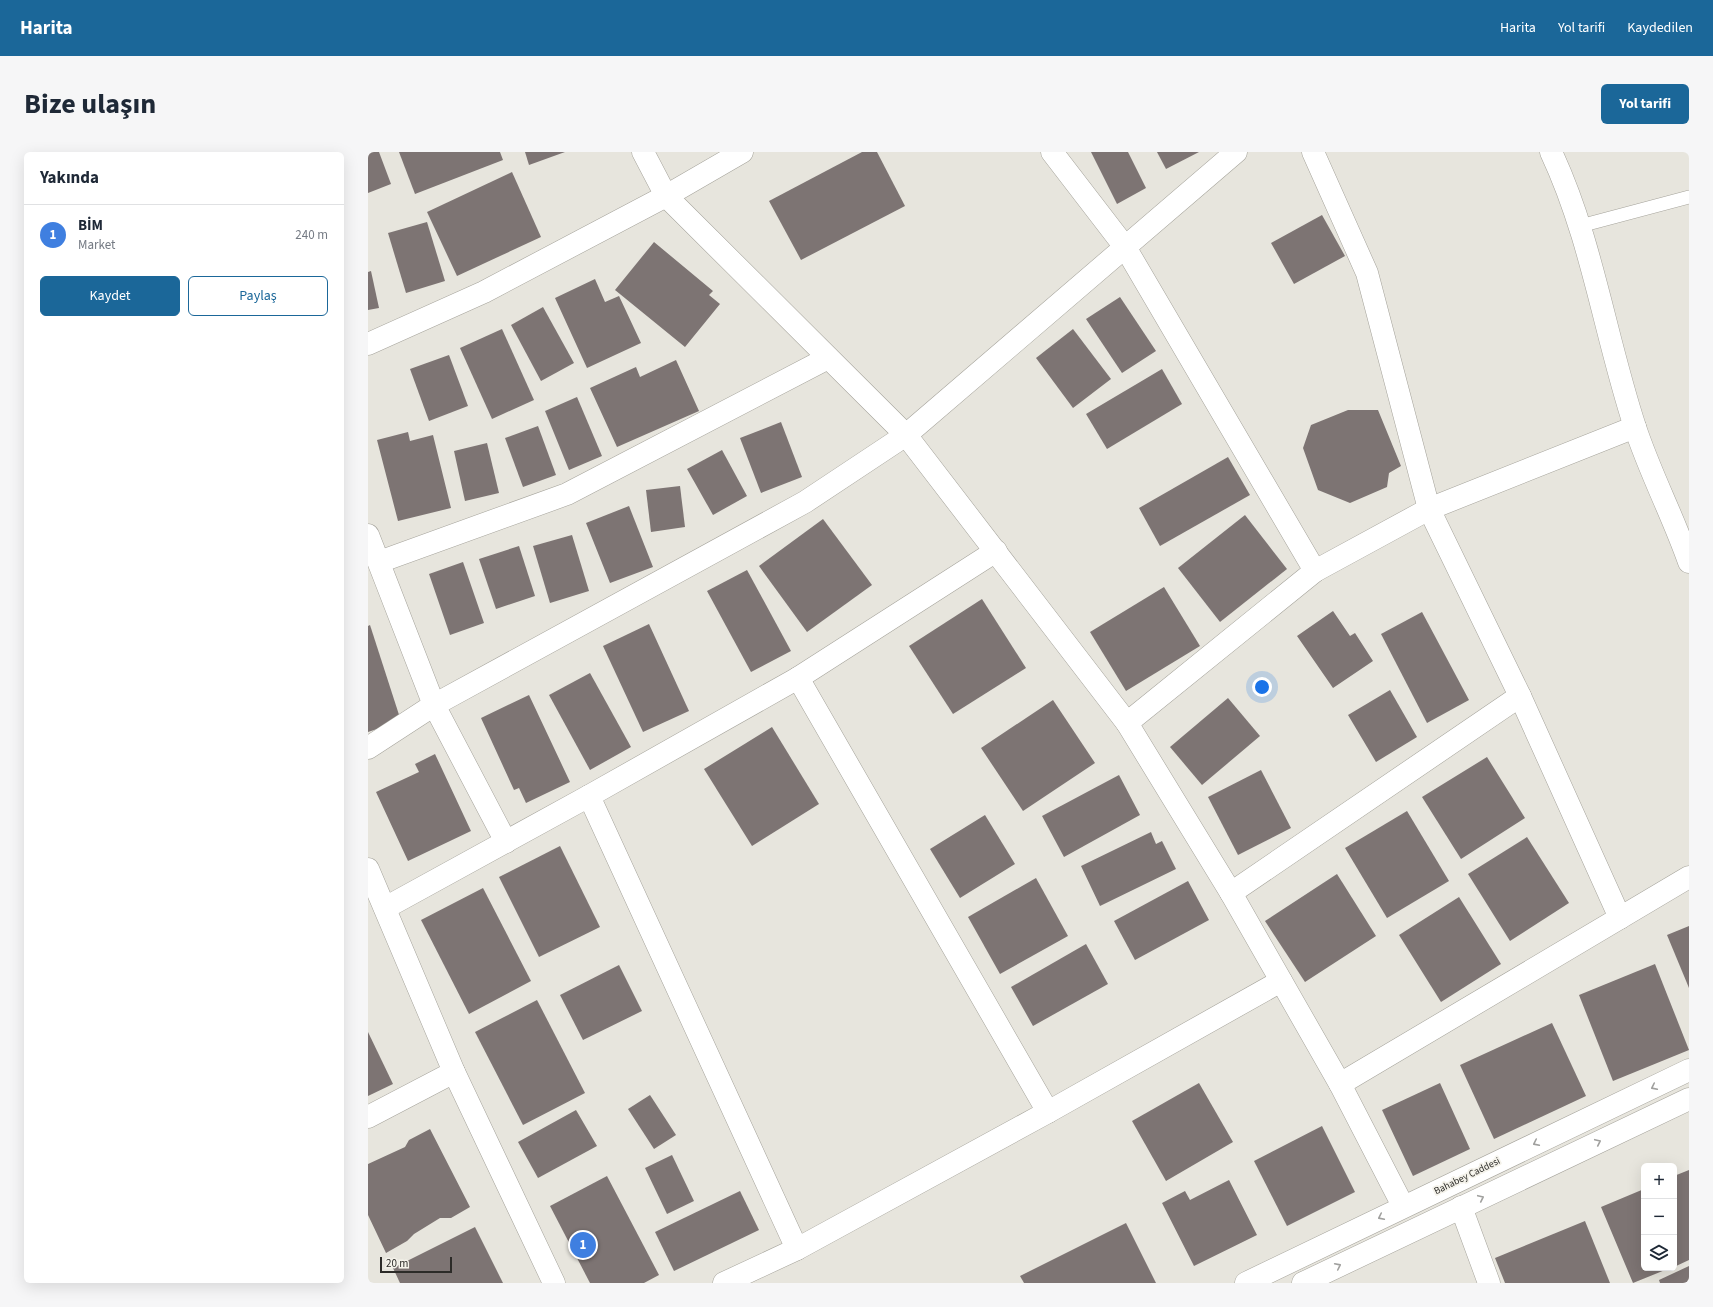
<!DOCTYPE html>
<html lang="tr">
<meta charset="utf-8">
<style>
:root{--surface:#fff;--page:#f6f6f7;--text:#1f2937;--muted:#747a83;--line:#e0e1e3;--accent:#1b6799}
body{margin:0;font-family:"Source Sans 3",sans-serif;background:var(--page);color:var(--text)}
.controls{position:absolute;right:12px;bottom:12px;display:grid;overflow:hidden;border-radius:6px;box-shadow:0 4px 16px #0002}
.controls button{width:36px;height:36px;display:grid;place-items:center;padding:0;border:0;border-bottom:1px solid var(--line);background:var(--surface);color:var(--text);font:20px sans-serif}
.scale{position:absolute;left:12px;bottom:10px;width:72px;box-sizing:border-box;padding-left:4px;border:2px solid #2c2b28;border-top:0;font-size:11px;line-height:14px;white-space:nowrap;color:#2c2b28;-webkit-text-stroke:3px #f4f2ea;paint-order:stroke}
.you{position:absolute;left:894px;top:535px;width:14px;height:14px;margin:-10px;border:3px solid #fff;border-radius:50%;background:#1a73e8;box-shadow:0 0 0 6px #1a73e833}
.badge{display:grid;place-items:center;width:26px;height:26px;border-radius:50%;background:var(--accent);color:#fff;font-size:13px;font-weight:700}
.pin{position:absolute;translate:-50% -50%;border:2px solid #fff;box-shadow:0 1px 4px #0006}
.list{margin:0;padding:0;list-style:none}
h2{display:flex;justify-content:space-between;align-items:center;height:52px;margin:0;padding:0 16px;font-size:17px}
h2 small{font-size:13px;font-weight:400;color:var(--muted)}
.list li{display:grid;grid-template-columns:26px 1fr auto;gap:12px;align-items:center;box-sizing:border-box;height:60px;padding:0 16px;border-top:1px solid var(--line)}
.list b{display:block;font-size:15px;white-space:nowrap}
.list p{margin:0;font-size:13px;white-space:nowrap;color:var(--muted)}
.list em{font-size:13px;font-style:normal;color:var(--muted)}
.actions{display:flex;gap:8px;padding:12px 16px}
.actions a{flex:1;padding:9px 0;border:1px solid var(--accent);border-radius:6px;text-align:center;font-size:14px;color:var(--accent)}
.actions .main{background:var(--accent);color:#fff}
.icon{flex:none;width:22px;height:22px;fill:none;stroke:currentColor;stroke-width:2;stroke-linecap:round;stroke-linejoin:round}
.map{position:relative;flex:none;width:1321px;height:1131px;overflow:hidden;border-radius:6px}
header{display:flex;align-items:center;gap:24px;box-sizing:border-box;height:56px;padding:0 20px;background:var(--accent);color:#fff}
header strong{font-size:19px}
nav{display:flex;gap:22px;margin-inline-start:auto;font-size:14px}
.intro{display:flex;align-items:center;justify-content:space-between;box-sizing:border-box;height:96px;padding:0 24px}
h1{margin:0;font-size:28px}
.button{padding:10px 18px;border-radius:6px;background:var(--accent);color:#fff;font-size:14px;font-weight:700}
main{display:flex;gap:24px;padding:0 24px}
aside{flex:1;background:var(--surface);border-radius:6px;box-shadow:0 4px 16px #0002}
.map>svg:first-child{display:block}
.building{fill:#7d7473}
.lines{fill:none;stroke-linecap:round;stroke-linejoin:round}
.service-casing{stroke:#a5a39b;stroke-width:14}
.minor-casing{stroke:#a5a39b;stroke-width:23}
.tertiary-casing{stroke:#a5a39b;stroke-width:23}
.service{stroke:#fff;stroke-width:13}
.minor{stroke:#fff;stroke-width:22}
.tertiary{stroke:#fff;stroke-width:22}
.oneway{stroke:#a0a09e}
.labels{text-anchor:middle;dominant-baseline:central;stroke-width:3.5;stroke-linejoin:round;paint-order:stroke}
.street-label{font-size:10px;fill:#2c2b28;stroke:#f4f2ea}
</style>
<header>
<strong>Harita</strong>
<nav><a>Harita</a><a>Yol tarifi</a><a>Kaydedilen</a></nav>
</header>
<div class="intro"><h1>Bize ulaşın</h1><a class="button">Yol tarifi</a></div>
<main>
<aside>
<h2>Yakında<small></small></h2>
<ul class="list">
<li><span class="badge" style="background:#3f7fe0">1</span><div><b>BİM</b><p>Market</p></div><em>240 m</em></li>
</ul>
<div class="actions"><a class="main">Kaydet</a><a>Paylaş</a></div>
</aside>
<div class="map">
<svg width="1321" height="1131" viewBox="0 0 1321 1131">
<rect width="100%" height="100%" fill="#e7e5dd"/>
<g class="building">
<path d="M0,0h11l12,32 -23,9z"/>
<path d="M31,0h101l3,8 -88,34z"/>
<path d="M157,0h40l-36,13z"/>
<path d="M494,0h15l28,54 -104,54 -32,-59z"/>
<path d="M723,0h37l18,36 -29,16z"/>
<path d="M789,0h42l-33,17z"/>
<path d="M144,20l29,65 -84,39 -30,-64z"/>
<path d="M954,63l23,41 -51,28 -23,-41z"/>
<path d="M59,70l18,59 -39,12 -18,-60z"/>
<path d="M286,90l59,49 -4,4 11,9 -35,43 -70,-57z"/>
<path d="M3,119l8,37 -11,2v-38z"/>
<path d="M227,127l10,23 14,-6 22,47 -54,25 -32,-70z"/>
<path d="M752,145l36,54 -34,22 -36,-54z"/>
<path d="M175,155l31,56 -33,18 -30,-56z"/>
<path d="M134,177l32,71 -42,19 -32,-71z"/>
<path d="M705,177l38,50 -38,29 -37,-50z"/>
<path d="M81,203l19,51 -39,15 -19,-52z"/>
<path d="M308,208l23,51 -82,36 -27,-59 46,-21 4,10z"/>
<path d="M794,217l20,35 -75,45 -21,-35z"/>
<path d="M209,245l25,59 -33,14 -24,-59z"/>
<path d="M980,258h30l23,56 -12,7 -2,14 -37,16 -32,-13 -15,-42 8,-23z"/>
<path d="M413,270l21,55 -41,16 -21,-55z"/>
<path d="M170,274l18,49 -33,12 -18,-49z"/>
<path d="M40,280l2,9 23,-6 18,73 -53,13 -21,-81z"/>
<path d="M119,291l12,50 -34,8 -11,-50z"/>
<path d="M354,298l25,46 -34,19 -26,-46z"/>
<path d="M860,305l22,38 -90,51 -21,-38z"/>
<path d="M312,334l5,41 -34,5 -5,-42z"/>
<path d="M261,354l24,61 -43,16 -24,-60z"/>
<path d="M877,363l42,54 -67,53 -42,-54z"/>
<path d="M455,367l49,66 -65,47 -48,-66z"/>
<path d="M204,383l17,56 -39,12 -17,-57z"/>
<path d="M151,394l16,50 -39,13 -17,-50z"/>
<path d="M95,410l21,61 -34,12 -21,-61z"/>
<path d="M379,418l44,81 -40,21 -44,-81z"/>
<path d="M796,435l36,59 -74,45 -36,-59z"/>
<path d="M614,447l44,69 -73,46 -44,-68z"/>
<path d="M965,459l17,25 5,-3 18,28 -40,27 -36,-52z"/>
<path d="M1054,460l47,88 -42,23 -46,-89z"/>
<path d="M281,472l40,87 -46,21 -40,-86z"/>
<path d="M2,473l31,96 -33,11v-106z"/>
<path d="M222,521l41,74 -41,23 -41,-75z"/>
<path d="M1022,538l27,47 -41,25 -28,-47z"/>
<path d="M161,543l41,87 -44,21 -7,-15 -5,2 -33,-72z"/>
<path d="M860,546l32,38 -58,49 -32,-38z"/>
<path d="M685,548l42,63 -72,48 -42,-63z"/>
<path d="M404,575l47,77 -67,42 -48,-77z"/>
<path d="M67,602l36,77 -63,30 -32,-69 43,-20 -4,-8z"/>
<path d="M1119,605l38,61 -64,41 -39,-62z"/>
<path d="M893,618l30,58 -53,27 -30,-58z"/>
<path d="M751,623l21,40 -76,42 -22,-41z"/>
<path d="M1039,659l42,70 -62,37 -42,-70z"/>
<path d="M617,663l30,49 -55,34 -30,-49z"/>
<path d="M783,680l5,12 6,-3 14,28 -76,37 -19,-40z"/>
<path d="M1159,685l42,66 -59,38 -42,-67z"/>
<path d="M192,694l40,81 -61,30 -40,-80z"/>
<path d="M969,722l39,62 -71,46 -40,-61z"/>
<path d="M668,726l32,58 -68,38 -32,-57z"/>
<path d="M820,729l21,39 -74,40 -21,-39z"/>
<path d="M115,736l48,93 -62,33 -48,-94z"/>
<path d="M1091,745l42,67 -60,38 -42,-67z"/>
<path d="M1321,774v62l-22,-53z"/>
<path d="M718,792l22,40 -75,42 -22,-39z"/>
<path d="M1287,812l34,86 -76,31 -34,-86z"/>
<path d="M251,813l23,46 -59,29 -23,-45z"/>
<path d="M169,848l48,93 -62,32 -48,-93z"/>
<path d="M1184,871l34,73 -92,43 -34,-74z"/>
<path d="M0,880l25,52 -25,12z"/>
<path d="M831,931l34,59 -67,39 -34,-60z"/>
<path d="M1072,931l30,66 -57,27 -31,-66z"/>
<path d="M282,943l26,40 -22,14 -26,-40z"/>
<path d="M208,958l21,36 -59,32 -20,-36z"/>
<path d="M954,974l33,66 -68,34 -33,-65z"/>
<path d="M62,977l40,78 -19,11h-11l-26,16 -7,7 -21,12 -18,-38v-51l37,-17 4,-7z"/>
<path d="M304,1003l22,46 -27,13 -22,-46z"/>
<path d="M1321,1018v90l-15,7v-91z"/>
<path d="M239,1024l52,99 -15,8h-54l-40,-77z"/>
<path d="M861,1028l28,55 -63,31 -32,-63 23,-12 5,9z"/>
<path d="M1276,1037v79h26l-37,15 -32,-76z"/>
<path d="M372,1039l19,39 -85,41 -19,-39z"/>
<path d="M1217,1069l25,62h-105l-10,-25z"/>
<path d="M758,1071l30,60h-132l-4,-7z"/>
<path d="M107,1075l28,56h-103l-7,-15z"/>
<path d="M1321,1114v17h-29l-1,-3z"/>
</g>
<g class="lines">
<defs>
<path id="service" d="M1212,74l109,-29"/>
<g id="minor">
<path d="M275,0l23,44 240,239 221,288 104,170 109,191 63,122"/>
<path d="M684,0l73,95 190,324"/>
<path d="M945,0l54,121 62,236 91,187 100,222"/>
<path d="M1183,0c41,87 54,184 84,275 15,46 38,89 54,135"/>
<path d="M0,192l116,-52 182,-96 76,-44"/>
<path d="M0,383l66,170 72,137"/>
<path d="M11,410l188,-68 261,-136"/>
<path d="M430,526l250,434"/>
<path d="M759,571l188,-152 114,-62 206,-82"/>
<path d="M0,596l66,-43 371,-203 101,-67 330,-283"/>
<path d="M221,644l208,453"/>
<path d="M863,741l289,-197"/>
<path d="M17,756l204,-112 209,-118 198,-127"/>
<path d="M972,932l349,-207"/>
<path d="M0,965l86,-45"/>
<path d="M1093,1055l28,76"/>
<path d="M356,1131l73,-34 251,-137 233,-131"/>
</g>
<g id="tertiary">
<path d="M0,717l86,203 100,211"/>
<path d="M878,1131l443,-213"/>
<path d="M935,1131l386,-184"/>
</g>
</defs>
<use href="#service" class="service-casing"/>
<use href="#minor" class="minor-casing"/>
<use href="#tertiary" class="tertiary-casing"/>
<use href="#service" class="service"/>
<use href="#minor" class="minor"/>
<use href="#tertiary" class="tertiary"/>
</g>
<defs><path id="oneway-chevron" d="M-2-3.5L2.5 0L-2 3.5" fill="none" stroke-width="1.6" stroke-linecap="round" stroke-linejoin="round"/></defs>
<g class="oneway">
<use href="#oneway-chevron" transform="translate(1286 935) rotate(154)"/>
<use href="#oneway-chevron" transform="translate(1230 990) rotate(-25)"/>
<use href="#oneway-chevron" transform="translate(1168 991) rotate(154)"/>
<use href="#oneway-chevron" transform="translate(1113 1046) rotate(-25)"/>
<use href="#oneway-chevron" transform="translate(1013 1065) rotate(154)"/>
<use href="#oneway-chevron" transform="translate(970 1114) rotate(-26)"/>
</g>
<g class="labels">
<g class="street-label">
<text transform="translate(1099 1024) rotate(-26)">Bahabey Caddesi</text>
</g>
</g>
</svg>
<div class="controls">
<button>+</button>
<button>−</button>
<button><svg class="icon" aria-label="layers" viewBox="0 0 24 24"><path d="M12 4l9 5-9 5-9-5zM3 14l9 5 9-5"/></svg></button>
</div>
<div class="scale">20 m</div>
<div class="you"></div>
<div class="pin badge" style="left:215px;top:1093px;background:#3f7fe0">1</div>
</div>
</main>
